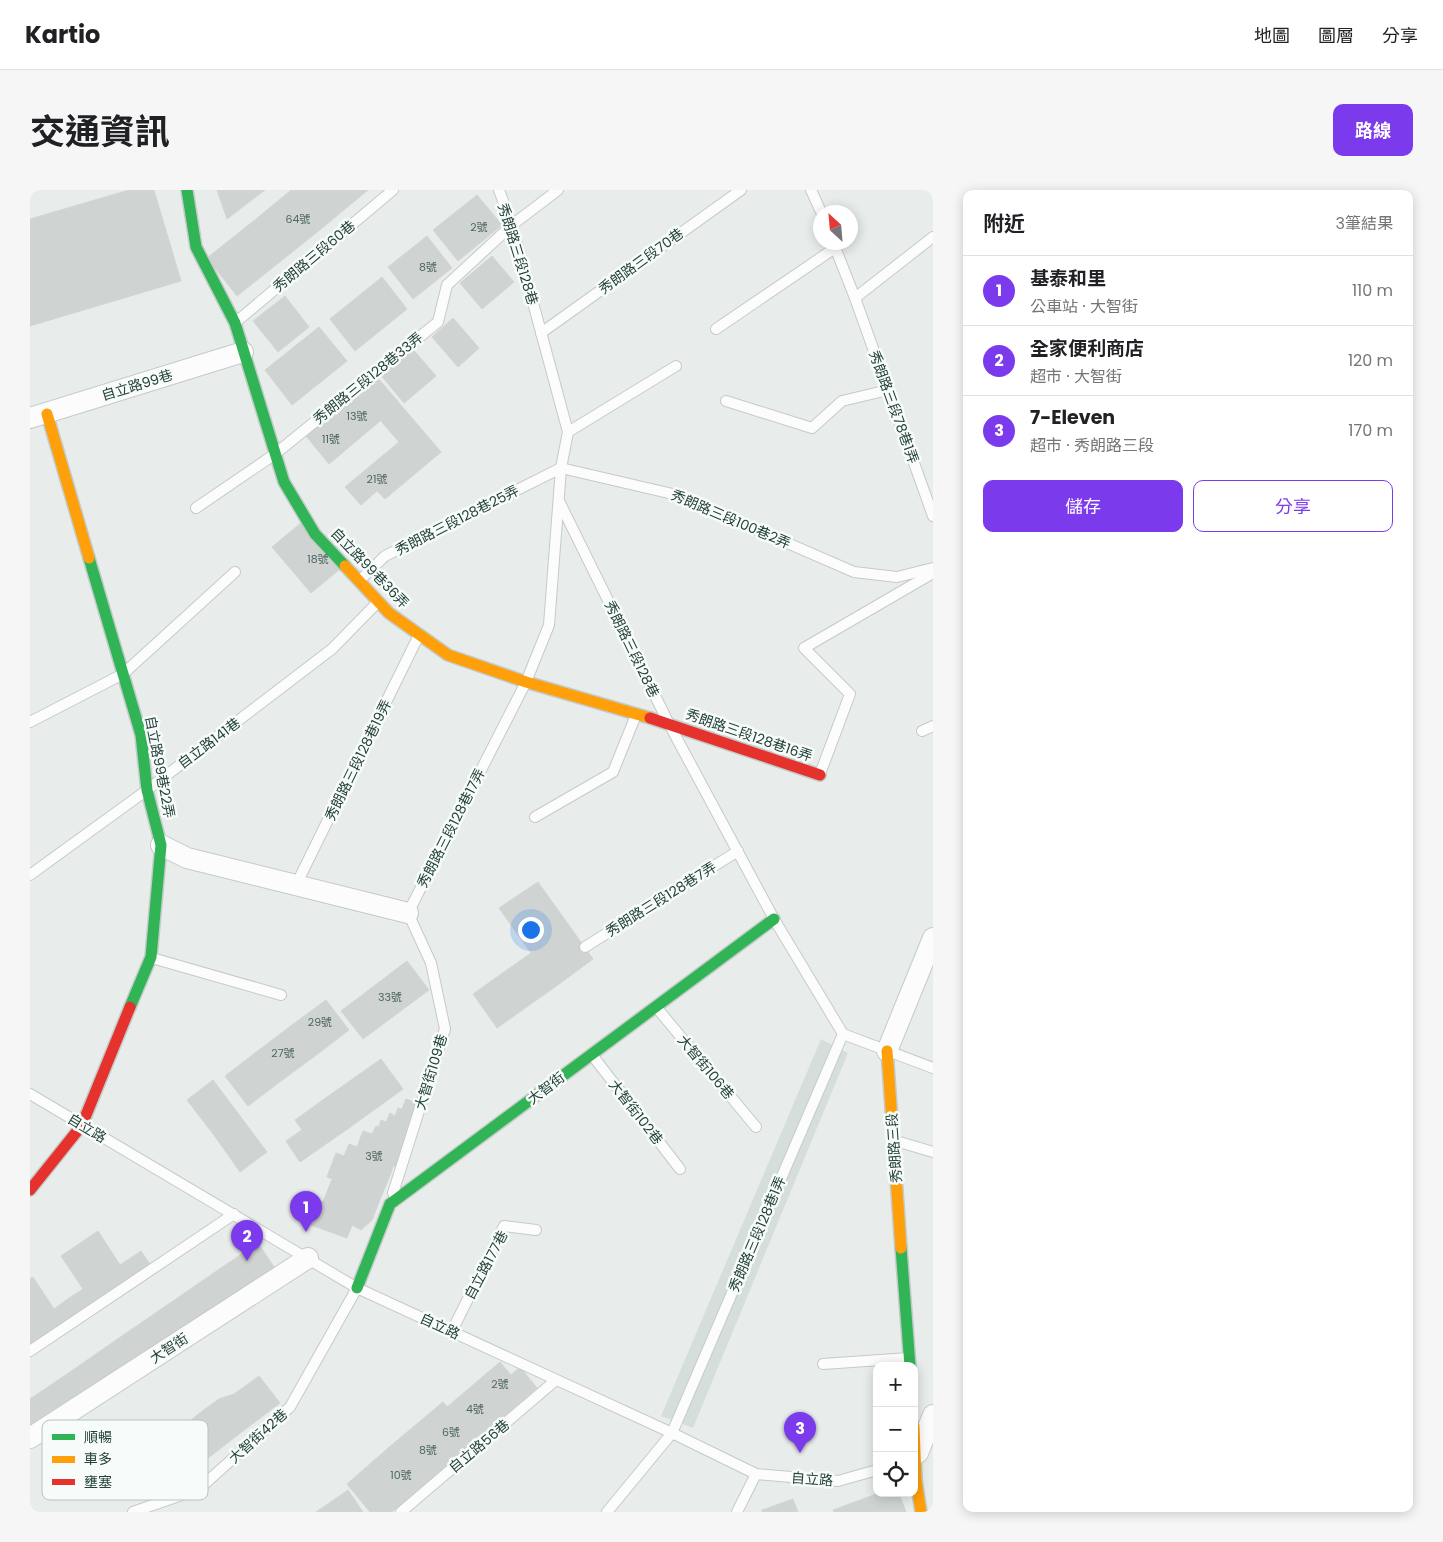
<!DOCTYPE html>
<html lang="zh-TW">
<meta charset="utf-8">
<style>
:root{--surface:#fff;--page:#f6f6f6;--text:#202124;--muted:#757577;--line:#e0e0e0;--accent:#7c3aed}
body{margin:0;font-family:Poppins,"Noto Sans TC",sans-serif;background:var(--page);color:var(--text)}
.controls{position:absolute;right:15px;bottom:15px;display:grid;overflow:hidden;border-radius:10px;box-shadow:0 2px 12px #0003}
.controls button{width:45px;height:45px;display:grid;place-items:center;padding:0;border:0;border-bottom:1px solid var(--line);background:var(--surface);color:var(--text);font:25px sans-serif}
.compass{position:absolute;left:783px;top:15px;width:45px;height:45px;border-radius:50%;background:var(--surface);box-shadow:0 2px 12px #0003;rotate:334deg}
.you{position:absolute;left:500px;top:739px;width:18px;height:18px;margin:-12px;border:4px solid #fff;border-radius:50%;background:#1a73e8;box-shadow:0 0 0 8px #1a73e833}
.badge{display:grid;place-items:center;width:32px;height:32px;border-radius:50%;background:var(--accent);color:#fff;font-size:16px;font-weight:700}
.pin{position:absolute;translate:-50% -41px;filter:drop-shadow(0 1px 2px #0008)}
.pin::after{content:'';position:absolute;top:26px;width:18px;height:15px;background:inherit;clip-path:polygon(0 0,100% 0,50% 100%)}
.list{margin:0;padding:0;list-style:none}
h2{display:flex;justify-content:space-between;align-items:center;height:65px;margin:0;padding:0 20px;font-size:21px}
h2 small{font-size:16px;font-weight:400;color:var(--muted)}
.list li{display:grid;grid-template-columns:32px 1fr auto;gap:15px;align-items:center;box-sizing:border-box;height:70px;padding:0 20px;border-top:1px solid var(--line)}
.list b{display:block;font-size:19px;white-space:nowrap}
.list p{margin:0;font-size:16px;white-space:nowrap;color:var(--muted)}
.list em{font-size:16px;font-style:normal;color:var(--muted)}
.actions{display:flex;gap:10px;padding:15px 20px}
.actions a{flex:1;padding:11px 0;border:1px solid var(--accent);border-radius:10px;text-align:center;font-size:18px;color:var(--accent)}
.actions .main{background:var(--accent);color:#fff}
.icon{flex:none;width:28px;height:28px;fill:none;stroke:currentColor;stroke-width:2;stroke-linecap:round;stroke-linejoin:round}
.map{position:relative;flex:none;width:903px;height:1322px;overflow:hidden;border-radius:10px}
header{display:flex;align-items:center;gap:30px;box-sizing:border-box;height:70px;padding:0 25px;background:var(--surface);border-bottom:1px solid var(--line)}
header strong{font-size:24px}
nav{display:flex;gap:28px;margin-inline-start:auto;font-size:18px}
.intro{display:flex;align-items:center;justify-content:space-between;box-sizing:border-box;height:120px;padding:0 30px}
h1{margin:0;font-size:35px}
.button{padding:12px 22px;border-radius:10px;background:var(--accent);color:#fff;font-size:18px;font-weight:700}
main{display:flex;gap:30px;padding:0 30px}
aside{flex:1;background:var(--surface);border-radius:10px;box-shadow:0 2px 12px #0003}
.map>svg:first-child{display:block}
.built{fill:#d6dedb}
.building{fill:#cfd4d2;stroke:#d1d6d4}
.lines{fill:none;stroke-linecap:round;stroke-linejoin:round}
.lane-casing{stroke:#c5cac8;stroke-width:12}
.street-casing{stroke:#c5cac8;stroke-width:22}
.fast-casing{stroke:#c3cbc8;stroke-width:14}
.slow-casing{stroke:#c3cbc8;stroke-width:14}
.jam-casing{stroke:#c3cbc8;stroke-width:14}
.lane{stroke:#fcfcfc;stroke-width:10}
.street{stroke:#fcfcfc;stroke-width:20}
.fast{stroke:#30b455;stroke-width:11}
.slow{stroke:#ff9f0a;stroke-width:11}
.jam{stroke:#e5322d;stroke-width:11}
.labels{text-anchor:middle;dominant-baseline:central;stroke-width:5;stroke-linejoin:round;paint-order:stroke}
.number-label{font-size:11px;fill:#506761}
.street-label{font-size:14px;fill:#24423a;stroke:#f7fbf9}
.key{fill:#f7fbf9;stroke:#b8c4c0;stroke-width:1}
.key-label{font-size:14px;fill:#24423a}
</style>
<header>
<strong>Kartio</strong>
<nav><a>地圖</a><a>圖層</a><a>分享</a></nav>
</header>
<div class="intro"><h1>交通資訊</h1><a class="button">路線</a></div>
<main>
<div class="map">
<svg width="903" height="1322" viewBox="0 0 903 1322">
<rect width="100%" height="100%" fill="#e8edeb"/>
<path class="built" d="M791,849l27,14 -155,375 -32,-12z"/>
<g class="building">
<path d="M99,0h25l27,91 -151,45v-107z"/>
<path d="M187,0h48l-38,29z"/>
<path d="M261,0h67l4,5 -41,34 -31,-38z"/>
<path d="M328,0h10l-6,5z"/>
<path d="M260,1l31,38 -35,28 -30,-38z"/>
<path d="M447,5l25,30 -44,36 -25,-31z"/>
<path d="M226,29l30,38 -49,39 -30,-38z"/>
<path d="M397,46l25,32 -39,31 -25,-32z"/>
<path d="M462,66l22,26 -32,27 -22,-26z"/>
<path d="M352,87l25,32 -52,42 -25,-32z"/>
<path d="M255,106l24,31 -31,25 -25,-31z"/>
<path d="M423,128l26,30 -21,19 -26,-30z"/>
<path d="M289,137l28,34 -55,44 -27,-35z"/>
<path d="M381,157l25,29 -32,27 -24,-29z"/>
<path d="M347,187l23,27 -33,28 -23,-27z"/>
<path d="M370,214l41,48 -56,47 -8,-8 -16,14 -16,-18 54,-45 -18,-21z"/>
<path d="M314,215l23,27 -38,32 -23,-28z"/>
<path d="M277,328l39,46 -35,29 -39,-46z"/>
<path d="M508,692l55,77 -38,28 -56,-79z"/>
<path d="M501,763l24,34 -58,41 -24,-34z"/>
<path d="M377,771l22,29 -66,49 -22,-28z"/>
<path d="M296,810l23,30 -34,26 -23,-31z"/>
<path d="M262,835l23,31 -34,25 -22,-31z"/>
<path d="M229,860l22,31 -33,25 -23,-30z"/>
<path d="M351,869l22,30 -54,39 -22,-31z"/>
<path d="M183,890l27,36 -26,19 -27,-35z"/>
<path d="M297,907l22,31 -49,34 -14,-21 16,-11 -7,-10z"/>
<path d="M376,909l16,6 -24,63 -5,-2 -2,7 -47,-17 5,-12 8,3 6,-16 9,3 4,-8 3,1 2,-7 5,2 4,-9 5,3 3,-8 4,1z"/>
<path d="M210,926l27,36 -27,20 -26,-37z"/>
<path d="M306,963l55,20 -12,29 -14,-5 2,-6 -40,-14z"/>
<path d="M302,989l35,12 -2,6 14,5 -7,18 -11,10 -9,-5 -5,13 -36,-13 4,-12 -7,-3 5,-11 10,3z"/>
<path d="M68,1041l22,34 21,-14 15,22 -72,48 -15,-23 14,-9 -22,-33z"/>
<path d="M228,1053l22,33 -39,27 -23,-33z"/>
<path d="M188,1080l23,33 -45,31 -23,-33z"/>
<path d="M3,1087l21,32 15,-11 15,23 -54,36v-78z"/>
<path d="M143,1111l23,33 -55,37 -22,-33z"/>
<path d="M89,1148l22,33 -49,34 -22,-33z"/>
<path d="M470,1172l11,13 9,-8 17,21 -61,52 -29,-33z"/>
<path d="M40,1182l22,33 -46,31 -16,-23v-14z"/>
<path d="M229,1186l21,27 -50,38 -25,-32 14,-10 15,-5z"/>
<path d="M413,1212l33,38 -49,42 -33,-39z"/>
<path d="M175,1219l25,32 -45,35 -25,-32z"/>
<path d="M0,1223l16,23 -16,11z"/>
<path d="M364,1253l33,39 -35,30h-22l-23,-28z"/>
<path d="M318,1300l15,22h-47z"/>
<path d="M849,1303h20l7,19h-72l-1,-2z"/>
<path d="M763,1309l5,13h-36v-2z"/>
</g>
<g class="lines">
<defs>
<g id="lane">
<path d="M781,0l10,22"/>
<path d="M803,52l22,56 78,218"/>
<path d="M825,108l78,-61"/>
<path d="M206,132l157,-132"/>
<path d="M686,139l119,-81"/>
<path d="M511,143l200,-143"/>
<path d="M696,211l86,27 30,-27 46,-11"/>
<path d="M538,242l108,-66"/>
<path d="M529,311l110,223 105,195 69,115 90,34"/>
<path d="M166,318l79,-54 163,-132 9,-37 65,-60 46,-35"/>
<path d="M330,390l25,-24 176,-88 116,27 177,77 43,5 36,-9"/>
<path d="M0,532l93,-48 112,-102"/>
<path d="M892,541l11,-5"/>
<path d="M790,584l30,-80 -46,-46 129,-75"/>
<path d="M505,627l78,-45 23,-57"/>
<path d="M0,685l117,-85 185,-141 46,-47"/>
<path d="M266,695l123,-250"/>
<path d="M555,757l153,-96"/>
<path d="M122,768l129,37"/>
<path d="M626,817l100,120"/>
<path d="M562,865l88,114"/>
<path d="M0,904l327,194 315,145 84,41 82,7 39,-11"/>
<path d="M866,951l37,11"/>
<path d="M363,1003l52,-164 -14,-66 -23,-50 118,-231 23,-57 12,-157 7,-36 -56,-207 -13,-35"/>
<path d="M422,1141l52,-105 32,4"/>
<path d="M0,1161l204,-137"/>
<path d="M793,1174l86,-6"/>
<path d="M103,1322l66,-23 91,-82 67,-119"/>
<path d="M371,1322l155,-132"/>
<path d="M577,1322l65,-79 171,-399"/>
<path d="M707,1322l19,-38"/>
</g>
<g id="street">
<path d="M0,228l213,-66"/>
<path d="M131,655l26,13 221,55"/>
<path d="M857,861l46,-113"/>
<path d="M0,1248l278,-180"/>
<path d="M888,1263l15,-38"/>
</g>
<g id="fast">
<path d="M157,0l9,57 39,76 49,159 31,52 30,32"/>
<path d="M59,368l52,177 6,55 14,55 -10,112 -21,50"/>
<path d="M871,1058l9,118"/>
<path d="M327,1098l33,-84 384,-285"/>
</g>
<g id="slow">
<path d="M17,224l42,144"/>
<path d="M315,376l44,47 59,42 78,27 124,36"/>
<path d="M857,861l14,197"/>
<path d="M884,1236l2,54 5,32"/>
</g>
<g id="jam">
<path d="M620,528l170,57"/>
<path d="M0,1000l52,-65 48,-118"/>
</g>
</defs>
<use href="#lane" class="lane-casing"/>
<use href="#street" class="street-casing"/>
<use href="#fast" class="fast-casing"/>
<use href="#slow" class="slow-casing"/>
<use href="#jam" class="jam-casing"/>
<use href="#lane" class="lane"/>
<use href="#street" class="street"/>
<use href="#fast" class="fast"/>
<use href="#slow" class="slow"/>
<use href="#jam" class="jam"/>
</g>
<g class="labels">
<g class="number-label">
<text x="268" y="29">64號</text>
<text x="449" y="37">2號</text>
<text x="398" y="77">8號</text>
<text x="327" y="226">13號</text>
<text x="301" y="249">11號</text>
<text x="347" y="289">21號</text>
<text x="288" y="369">18號</text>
<text x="360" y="807">33號</text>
<text x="290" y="832">29號</text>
<text x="253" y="863">27號</text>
<text x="344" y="966">3號</text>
<text x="470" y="1194">2號</text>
<text x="445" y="1219">4號</text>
<text x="421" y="1242">6號</text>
<text x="398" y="1260">8號</text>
<text x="371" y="1285">10號</text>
</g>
<g class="street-label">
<text transform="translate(488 64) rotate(73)">秀朗路三段128巷</text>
<text transform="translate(284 66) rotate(-40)">秀朗路三段60巷</text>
<text transform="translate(611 71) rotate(-36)">秀朗路三段70巷</text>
<text transform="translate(338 188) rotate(-39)">秀朗路三段128巷33弄</text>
<text transform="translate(107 195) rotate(-17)">自立路99巷</text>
<text transform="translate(864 217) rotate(70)">秀朗路三段78巷1弄</text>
<text transform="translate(701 329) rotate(23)">秀朗路三段100巷2弄</text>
<text transform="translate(427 330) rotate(-27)">秀朗路三段128巷25弄</text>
<text transform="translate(340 378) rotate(46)">自立路99巷36弄</text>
<text transform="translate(602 459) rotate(64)">秀朗路三段128巷</text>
<text transform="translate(719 545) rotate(19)">秀朗路三段128巷16弄</text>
<text transform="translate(179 553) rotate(-37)">自立路141巷</text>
<text transform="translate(328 570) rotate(-64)">秀朗路三段128巷19弄</text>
<text transform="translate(130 577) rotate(79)">自立路99巷22弄</text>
<text transform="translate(421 638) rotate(-63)">秀朗路三段128巷17弄</text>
<text transform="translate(631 709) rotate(-32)">秀朗路三段128巷7弄</text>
<text transform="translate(676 877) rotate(50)">大智街106巷</text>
<text transform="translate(401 882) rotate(-73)">大智街109巷</text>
<text transform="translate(516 898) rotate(-37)">大智街</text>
<text transform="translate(606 922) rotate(52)">大智街102巷</text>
<text transform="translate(57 938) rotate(31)">自立路</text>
<text transform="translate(864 958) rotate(-94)">秀朗路三段</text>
<text transform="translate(727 1044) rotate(-67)">秀朗路三段128巷1弄</text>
<text transform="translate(456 1075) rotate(-62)">自立路177巷</text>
<text transform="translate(410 1136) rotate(25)">自立路</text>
<text transform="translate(139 1158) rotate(-33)">大智街</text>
<text transform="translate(228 1246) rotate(-42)">大智街42巷</text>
<text transform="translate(449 1256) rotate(-40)">自立路56巷</text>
<text transform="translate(782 1289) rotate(4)">自立路</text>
</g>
</g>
<rect x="12" y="1230" width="166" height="80" rx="8" class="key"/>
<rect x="22" y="1244" width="23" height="6" fill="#30b455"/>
<rect x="22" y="1266" width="23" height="7" fill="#ff9f0a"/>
<rect x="22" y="1289" width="23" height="6" fill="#e5322d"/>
<g class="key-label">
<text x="54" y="1252">順暢</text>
<text x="54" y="1274">車多</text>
<text x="54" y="1297">壅塞</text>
</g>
</svg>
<div class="controls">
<button>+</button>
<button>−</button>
<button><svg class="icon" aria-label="locate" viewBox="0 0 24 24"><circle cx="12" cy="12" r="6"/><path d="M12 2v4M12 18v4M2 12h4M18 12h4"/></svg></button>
</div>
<svg class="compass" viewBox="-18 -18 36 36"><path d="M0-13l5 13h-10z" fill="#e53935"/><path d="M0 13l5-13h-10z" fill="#757577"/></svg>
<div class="you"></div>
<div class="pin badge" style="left:276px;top:1042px">1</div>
<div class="pin badge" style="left:217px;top:1071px">2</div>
<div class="pin badge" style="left:770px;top:1263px">3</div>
</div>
<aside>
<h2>附近<small>3筆結果</small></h2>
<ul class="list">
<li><span class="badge">1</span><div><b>基泰和里</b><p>公車站 · 大智街</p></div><em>110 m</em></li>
<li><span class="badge">2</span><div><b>全家便利商店</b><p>超市 · 大智街</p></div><em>120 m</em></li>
<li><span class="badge">3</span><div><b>7-Eleven</b><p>超市 · 秀朗路三段</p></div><em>170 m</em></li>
</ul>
<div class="actions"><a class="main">儲存</a><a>分享</a></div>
</aside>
</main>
